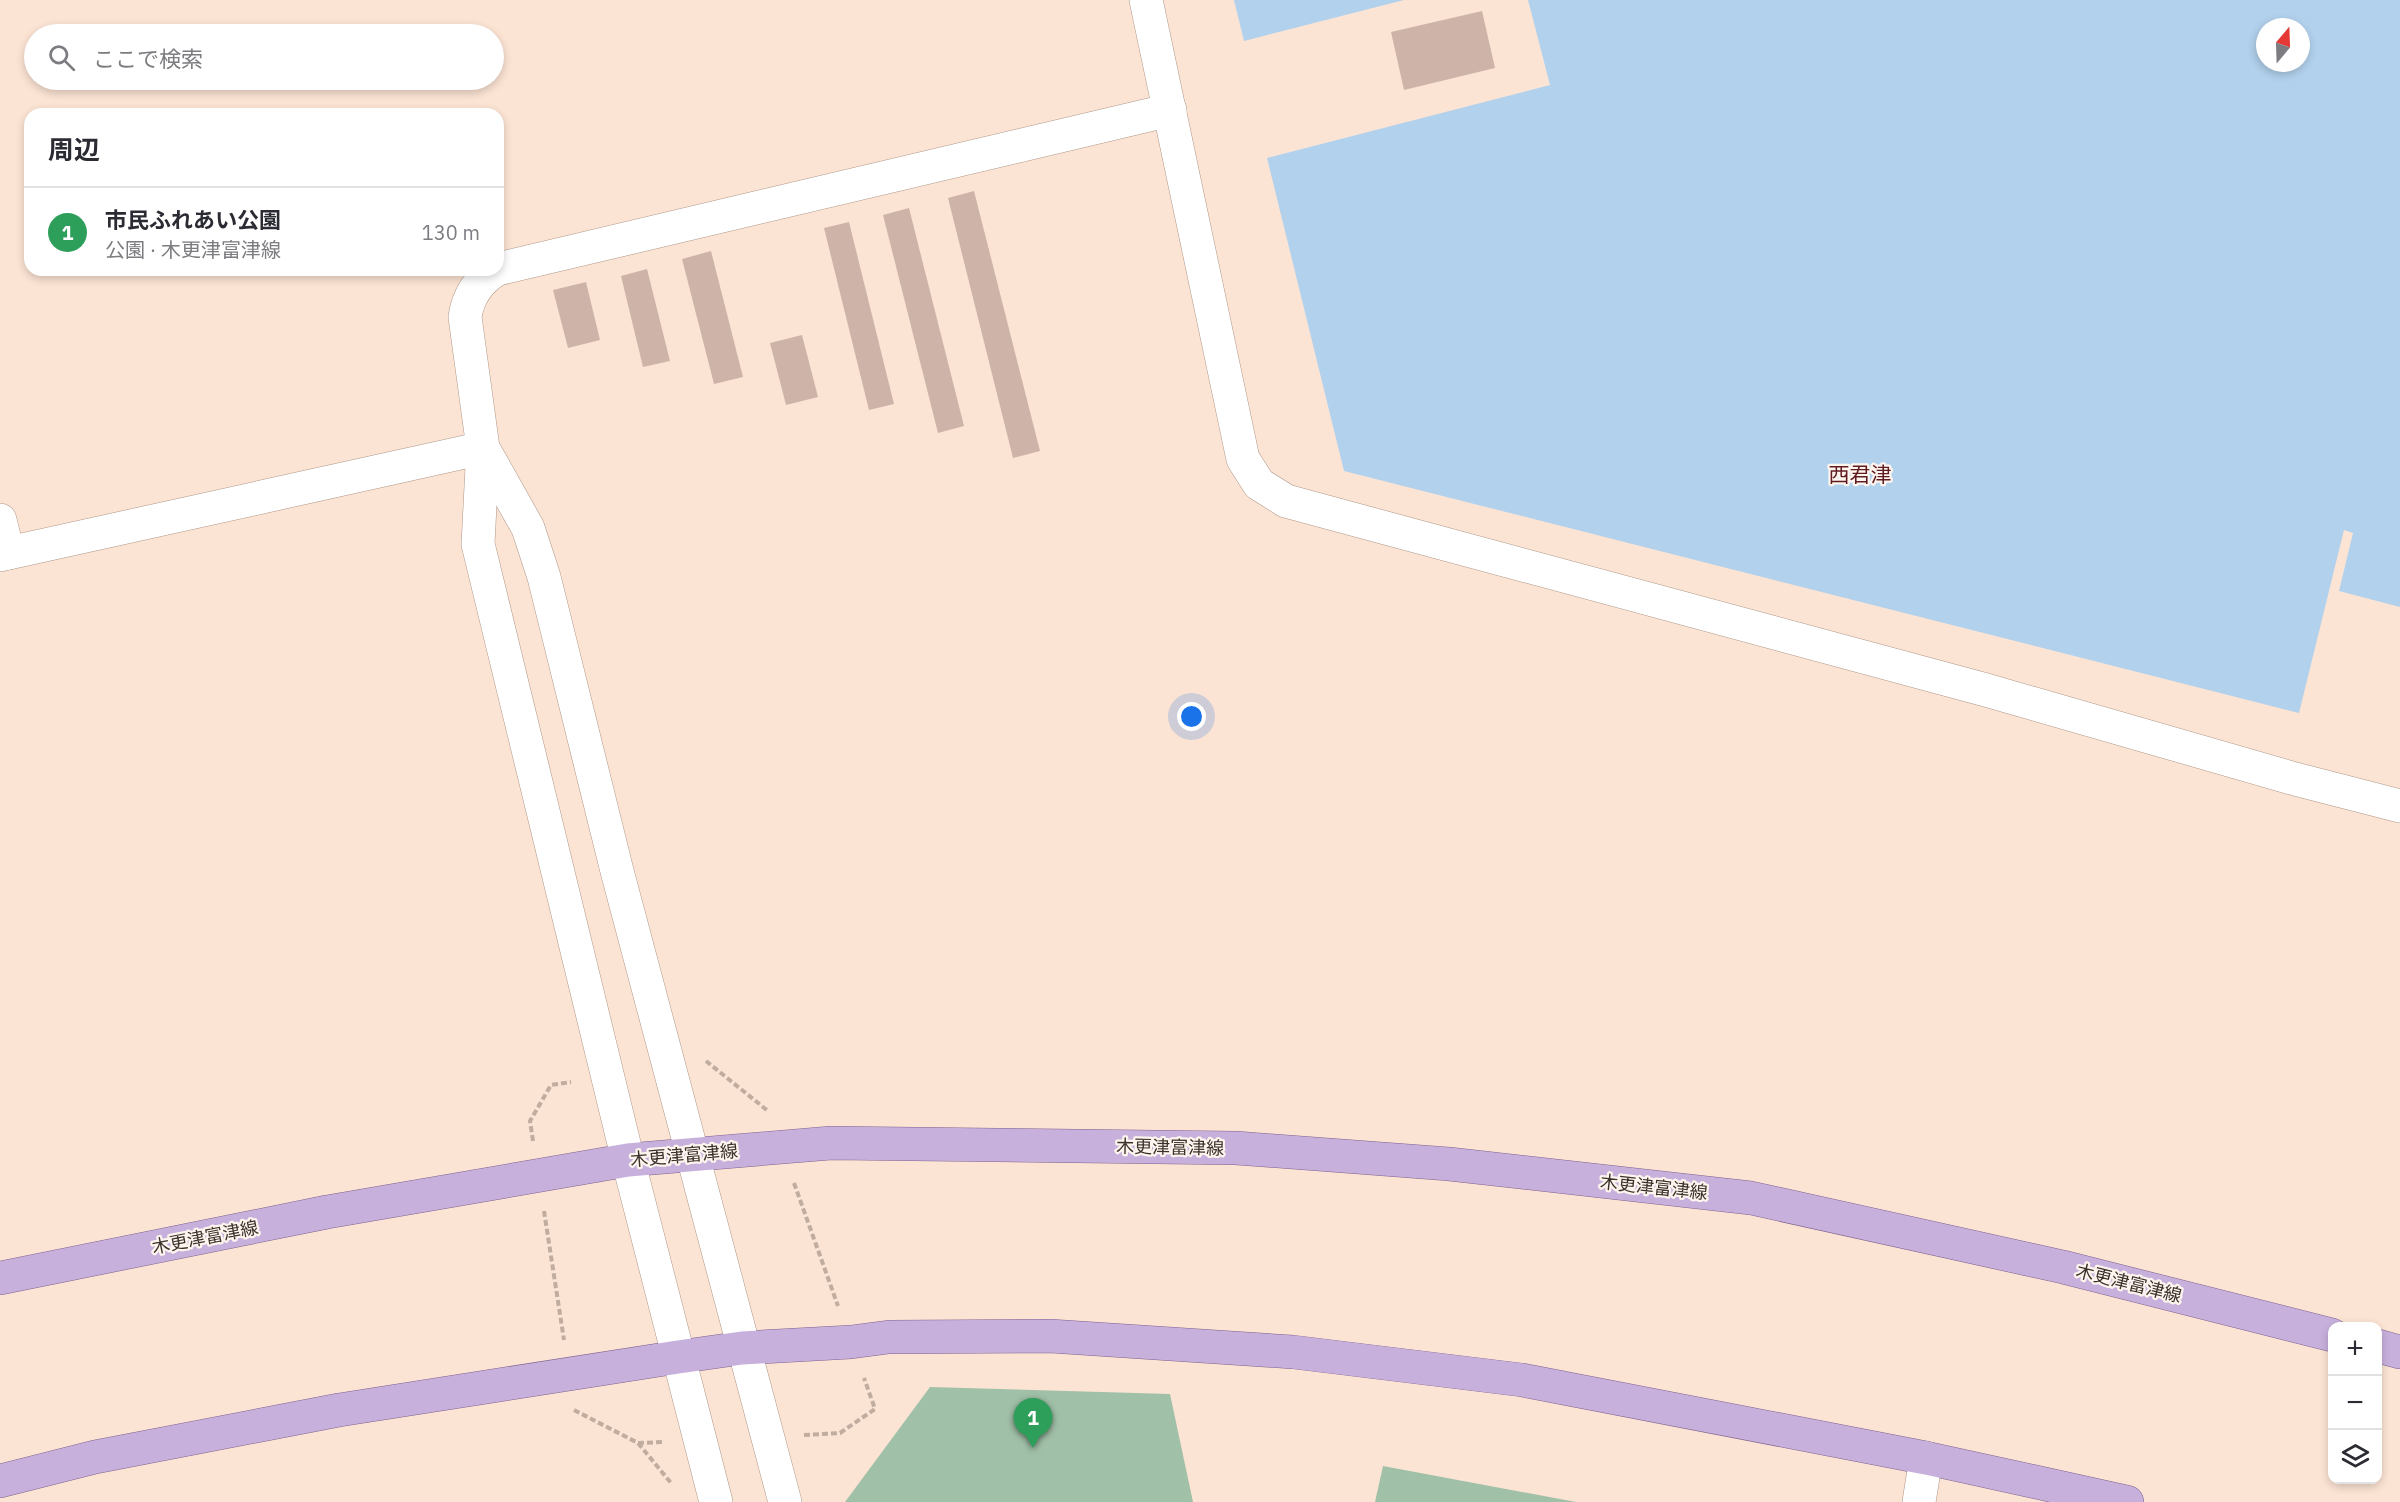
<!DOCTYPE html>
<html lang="ja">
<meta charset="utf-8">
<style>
:root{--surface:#fff;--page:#f2f2f3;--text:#2b2b33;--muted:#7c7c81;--line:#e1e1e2;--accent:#b45309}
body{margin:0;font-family:"IBM Plex Sans","Noto Sans JP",sans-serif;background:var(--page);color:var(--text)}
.controls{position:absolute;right:18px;bottom:18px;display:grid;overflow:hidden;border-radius:12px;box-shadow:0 3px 9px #0003}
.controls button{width:54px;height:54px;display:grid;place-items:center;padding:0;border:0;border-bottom:2px solid var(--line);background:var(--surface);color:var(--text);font:30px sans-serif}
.compass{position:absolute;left:2256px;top:18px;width:54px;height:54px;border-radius:50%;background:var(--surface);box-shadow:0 3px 9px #0003;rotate:19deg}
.you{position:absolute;left:1192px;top:717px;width:21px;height:21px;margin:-15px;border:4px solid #fff;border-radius:50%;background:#1a73e8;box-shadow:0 0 0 9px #1a73e833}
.badge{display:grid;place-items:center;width:39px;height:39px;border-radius:50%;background:var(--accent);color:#fff;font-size:20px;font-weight:700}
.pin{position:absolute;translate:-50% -50px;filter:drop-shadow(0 2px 3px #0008)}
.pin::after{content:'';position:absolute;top:32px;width:21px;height:18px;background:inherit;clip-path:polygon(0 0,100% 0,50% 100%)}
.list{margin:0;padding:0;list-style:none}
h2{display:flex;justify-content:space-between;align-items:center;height:78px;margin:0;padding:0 24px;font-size:26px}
h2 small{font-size:20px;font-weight:400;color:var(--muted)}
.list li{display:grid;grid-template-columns:39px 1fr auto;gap:18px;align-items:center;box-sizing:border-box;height:90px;padding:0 24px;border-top:2px solid var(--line)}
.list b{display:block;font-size:22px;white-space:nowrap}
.list p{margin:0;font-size:20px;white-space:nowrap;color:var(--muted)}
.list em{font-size:20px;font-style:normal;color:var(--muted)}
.icon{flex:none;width:33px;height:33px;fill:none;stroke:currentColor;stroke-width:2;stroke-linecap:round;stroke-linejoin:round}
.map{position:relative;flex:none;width:2400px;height:1502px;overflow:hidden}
.search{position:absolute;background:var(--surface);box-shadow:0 3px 9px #0003;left:24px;top:24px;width:480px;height:66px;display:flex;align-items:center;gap:15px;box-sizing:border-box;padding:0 21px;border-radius:33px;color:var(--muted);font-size:22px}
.panel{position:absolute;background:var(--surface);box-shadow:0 3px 9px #0003;left:24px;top:108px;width:480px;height:168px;border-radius:18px}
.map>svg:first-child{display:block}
.green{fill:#a1c0a8}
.water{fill:#b2d1ed;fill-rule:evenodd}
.building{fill:#ceb3a9}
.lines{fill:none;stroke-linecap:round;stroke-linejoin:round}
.minor-casing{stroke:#ad9788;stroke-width:34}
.major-casing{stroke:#7e628f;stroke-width:34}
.path{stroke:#c0ada0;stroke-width:4;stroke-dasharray:6 3;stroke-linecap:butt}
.minor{stroke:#fff;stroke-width:33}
.major{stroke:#c8b0dc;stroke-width:33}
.labels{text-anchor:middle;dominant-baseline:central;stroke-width:4.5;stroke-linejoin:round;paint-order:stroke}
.street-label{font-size:18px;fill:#3a312b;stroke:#fef5ee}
.quarter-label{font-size:21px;fill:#601b21;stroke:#fef5ee}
</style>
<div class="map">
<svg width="2400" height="1502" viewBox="0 0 2400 1502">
<rect width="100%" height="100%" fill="#fce4d4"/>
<g class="green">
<path d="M930,1387l240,7 23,108h-348z"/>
<path d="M1383,1466l193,36h-201z"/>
</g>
<g class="water">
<path d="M1234,0h170l-160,41z"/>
<path d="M1528,0h872v607l-61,-16 14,-58 -9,-3 -45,183 -955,-242 -77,-313 283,-73zM2265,27h36v36h-36z"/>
</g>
<g class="building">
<path d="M1482,11l13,57 -91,22 -13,-58z"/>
<path d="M974,191l66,260 -27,7 -65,-260z"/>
<path d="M909,208l55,218 -26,7 -55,-218z"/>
<path d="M849,222l45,182 -25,6 -45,-182z"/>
<path d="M711,251l32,126 -29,7 -32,-125z"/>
<path d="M647,269l23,92 -27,6 -22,-91z"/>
<path d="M586,282l14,58 -32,8 -15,-58z"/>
<path d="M802,335l16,62 -32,8 -16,-62z"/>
</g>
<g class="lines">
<defs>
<g id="minor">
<path d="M1146,0l97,459 16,25 27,17 700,189 309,89 105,27"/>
<path d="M498,269l672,-159"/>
<path d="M496,270c-18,11 -28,26 -31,47l18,131 -5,96 150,616 88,342"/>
<path d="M483,448l45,80 16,49 73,294 168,631"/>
<path d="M0,520l8,33"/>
<path d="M0,555l483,-107"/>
<path d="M1919,1502l7,-44"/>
</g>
<g id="major">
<path d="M0,1278l327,-66 301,-52 203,-17 405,5 213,16 302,34 312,69 269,68"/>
<path d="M2378,1346l22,6"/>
<path d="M0,1481l95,-24 244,-47 339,-53 64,-9 109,-6 38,-5 161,-1 243,16 229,28 404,78 201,44"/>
</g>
</defs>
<use href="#minor" class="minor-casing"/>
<use href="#major" class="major-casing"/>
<g class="path">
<path d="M706,1061l62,50"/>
<path d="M533,1141l-3,-20 21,-36 20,-3"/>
<path d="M794,1183l44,123"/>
<path d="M544,1211l20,129"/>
<path d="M574,1410l64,33 33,40"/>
<path d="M804,1435l36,-2 35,-24 -11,-31"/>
<path d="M638,1443l26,-1"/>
</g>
<use href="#minor" class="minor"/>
<use href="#major" class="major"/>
</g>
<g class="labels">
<g class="street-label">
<text transform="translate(1170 1147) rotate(1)">木更津富津線</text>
<text transform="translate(684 1155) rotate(-5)">木更津富津線</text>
<text transform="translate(1654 1187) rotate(6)">木更津富津線</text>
<text transform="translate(205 1237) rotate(-11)">木更津富津線</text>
<text transform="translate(2129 1283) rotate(14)">木更津富津線</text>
</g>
<g class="quarter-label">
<text x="1860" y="474">西君津</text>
</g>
</g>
</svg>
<div class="controls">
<button>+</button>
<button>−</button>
<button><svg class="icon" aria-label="layers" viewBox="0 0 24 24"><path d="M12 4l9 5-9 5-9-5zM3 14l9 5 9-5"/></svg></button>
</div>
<svg class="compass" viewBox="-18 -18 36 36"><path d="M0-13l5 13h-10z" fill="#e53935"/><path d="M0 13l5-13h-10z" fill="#7c7c81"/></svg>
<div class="you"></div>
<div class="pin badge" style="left:1033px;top:1448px;background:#2e9e5b">1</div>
<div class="search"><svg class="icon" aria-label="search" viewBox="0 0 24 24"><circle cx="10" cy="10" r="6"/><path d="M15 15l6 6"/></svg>ここで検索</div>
<section class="panel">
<h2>周辺<small></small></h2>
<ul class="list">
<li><span class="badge" style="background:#2e9e5b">1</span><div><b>市民ふれあい公園</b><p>公園 · 木更津富津線</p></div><em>130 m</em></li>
</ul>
</section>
</div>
